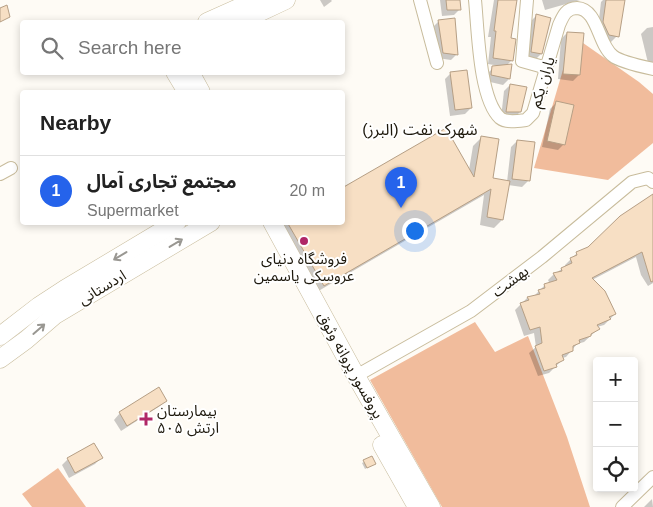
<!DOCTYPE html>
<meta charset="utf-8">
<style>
:root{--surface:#fff;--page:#f6f6f6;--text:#222;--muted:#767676;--line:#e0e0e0;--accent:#2563eb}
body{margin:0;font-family:Helvetica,"Noto Sans Arabic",sans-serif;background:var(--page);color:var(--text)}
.controls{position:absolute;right:15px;bottom:15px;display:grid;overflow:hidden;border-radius:5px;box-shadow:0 2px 8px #0003}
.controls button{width:45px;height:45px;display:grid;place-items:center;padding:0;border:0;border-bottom:1px solid var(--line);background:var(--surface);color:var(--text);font:25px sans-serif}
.you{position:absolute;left:414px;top:230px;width:18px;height:18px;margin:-12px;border:4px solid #fff;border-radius:50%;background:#1a73e8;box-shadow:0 0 0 8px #1a73e833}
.badge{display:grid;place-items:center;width:32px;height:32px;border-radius:50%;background:var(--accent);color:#fff;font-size:16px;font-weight:700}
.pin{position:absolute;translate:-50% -41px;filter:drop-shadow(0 1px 2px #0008)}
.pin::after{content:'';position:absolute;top:26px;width:18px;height:15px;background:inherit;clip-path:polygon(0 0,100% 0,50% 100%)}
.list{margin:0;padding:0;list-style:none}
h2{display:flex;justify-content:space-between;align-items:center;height:65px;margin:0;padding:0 20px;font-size:21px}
h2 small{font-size:16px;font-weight:400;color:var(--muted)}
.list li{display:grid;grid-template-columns:32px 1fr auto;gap:15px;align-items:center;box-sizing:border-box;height:70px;padding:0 20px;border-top:1px solid var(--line)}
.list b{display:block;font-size:19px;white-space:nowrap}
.list p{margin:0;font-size:16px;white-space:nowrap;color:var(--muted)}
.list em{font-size:16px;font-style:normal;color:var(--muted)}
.icon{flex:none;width:28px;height:28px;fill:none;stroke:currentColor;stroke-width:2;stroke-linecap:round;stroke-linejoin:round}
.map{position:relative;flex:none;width:653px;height:507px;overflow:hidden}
.search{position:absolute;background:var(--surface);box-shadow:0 2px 8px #0003;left:20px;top:20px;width:325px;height:55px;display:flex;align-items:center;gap:12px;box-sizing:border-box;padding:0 18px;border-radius:5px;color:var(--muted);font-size:19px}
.panel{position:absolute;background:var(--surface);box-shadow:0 2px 8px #0003;left:20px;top:90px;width:325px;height:135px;border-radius:5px}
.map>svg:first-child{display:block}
.green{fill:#f1bc9c}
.shadow{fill:#0003}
.building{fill:#f7dfc4;stroke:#b69f85}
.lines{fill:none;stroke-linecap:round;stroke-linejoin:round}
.minor-casing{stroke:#c8bc9c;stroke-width:14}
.secondary-casing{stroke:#c8bc9c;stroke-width:19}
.minor{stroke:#fff;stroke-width:12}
.secondary{stroke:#fff;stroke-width:18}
.oneway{stroke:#999792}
.poi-dot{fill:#b02767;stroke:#fff;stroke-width:2}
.labels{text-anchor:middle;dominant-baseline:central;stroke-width:4;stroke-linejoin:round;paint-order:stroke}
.street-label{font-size:15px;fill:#1d180c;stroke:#fff}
.poi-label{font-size:15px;fill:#1d180c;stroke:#fff}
.neighbourhood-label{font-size:16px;fill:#1d180c;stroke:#fff}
</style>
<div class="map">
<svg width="653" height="507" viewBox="0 0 653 507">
<rect width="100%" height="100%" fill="#fefbf5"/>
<g class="green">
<path d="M573,36l66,46 14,12v49l-45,37 -74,-12z"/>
<path d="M475,322l20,30 33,-16 39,101 23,70h-148l-72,-127z"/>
<path d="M58,468l28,39h-54l-10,-13z"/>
</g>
<g class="shadow">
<path d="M320,0h11l1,1 -8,6z"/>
<path d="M440,0h19l1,9 -6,6 -12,1z"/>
<path d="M494,0h22l-6,39 2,21 -6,6 3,13 -6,6 -17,-4 1,-7 6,-6 7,-2 -12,-2 3,-27h-3z"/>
<path d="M542,0h38l-35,10z"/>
<path d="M603,0h21l-7,36 -6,6 -8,-1 -5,-13 3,-26z"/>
<path d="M536,16l5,38 -6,6 -10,-2 5,-36z"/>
<path d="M439,21l18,33 -6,6 -14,-2 -4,-31z"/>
<path d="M653,27v44l-4,-4 -8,-33 6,-6z"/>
<path d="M567,33l12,42 -6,6 -15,-2 3,-40z"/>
<path d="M451,73l20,35 -6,6 -15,2 -5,-37z"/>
<path d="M510,85l10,27 -6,6h-13l3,-27z"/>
<path d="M556,103l8,41 -6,6 -16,-3 8,-38z"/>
<path d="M481,138l11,41 15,3 4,-35 6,-6 11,40 -6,6 -14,-2 -6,35 -8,8 -14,-3 4,-30 -169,98 -36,-63 7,-8h56l127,-52 4,-24z"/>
<path d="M653,196v87l-5,3 -7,-11 -5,-18 -44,23 23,34 -11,11 -7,2 1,2 -14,13 -7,2 -11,13 -4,1v2l-13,13 -11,3 -9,-23 7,-6 -2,-14 -10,3 -9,-26 12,-12 6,-1 12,-12 5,-1 -2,-4 6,-6 11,-7v-2l12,-12 12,-5z"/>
<path d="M159,389l7,11 -6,6 -39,25 -7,-11 6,-7z"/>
<path d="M101,458l-6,6 -26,14 -7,-13 6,-6z"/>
<path d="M364,462l9,3 -8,4 -3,-6z"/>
<path d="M652,499l1,8h-9z"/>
</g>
<g class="building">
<path d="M446,0h14l1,10h-14z"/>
<path d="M498,0h19l-6,38 5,1 -3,22 -20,-3 3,-27h-2z"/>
<path d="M606,0h19l-6,37 -10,-2 -6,-13z"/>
<path d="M7,5l3,12 -10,5v-14z"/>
<path d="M536,14l15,4 -9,36 -11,-2z"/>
<path d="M455,18l3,37 -15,-2 -5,-33z"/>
<path d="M567,32l17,1 -4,42 -17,-1z"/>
<path d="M512,64l-2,15 -19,-4 1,-9z"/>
<path d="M467,70l5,38 -17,2 -5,-38z"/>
<path d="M510,84l17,3 -6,25h-15z"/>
<path d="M556,101l18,4 -9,40 -18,-4z"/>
<path d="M446,128l28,49 7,-41 18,3 -6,39 17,3 -7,39 -16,-3 4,-28 -167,97 -37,-64h55v-34z"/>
<path d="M517,140l18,2 -5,39 -18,-2z"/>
<path d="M653,194v87l-2,1 -9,-30 -50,26 13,13 11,23 -7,3 2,2 -14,6 3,4 -9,5v2l-12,4 1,3 -7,3v5l-11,4 2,5 -8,4 1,3 -13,4 -9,-25 7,-3 -2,-16 -10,3 -10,-27 9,-3 -2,-3 13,-3 -2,-4 7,-2 -1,-4 13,-4 -4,-7 9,-2 -1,-3 11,-5 -2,-5 7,-3 -1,-3 12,-5 32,-31z"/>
<path d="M159,387l8,14 -40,25 -8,-14z"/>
<path d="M94,443l9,15 -28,15 -8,-15z"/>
<path d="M372,456l4,8 -9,4 -4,-8z"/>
</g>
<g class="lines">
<defs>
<g id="minor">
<path d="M420,0l17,63"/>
<path d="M475,0c3,29 4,99 25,118 6,5 18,3 26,2l7,-7 26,-88c4,-9 7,-17 18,-17 21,1 21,37 36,48 6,5 31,11 40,13"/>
<path d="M527,0l-5,61 25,7"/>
<path d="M0,174l11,-6"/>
<path d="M356,376l115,-65 71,-54 90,-75 16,-4 5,4"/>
<path d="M622,507l31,-30"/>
</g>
<g id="secondary">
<path d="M207,22l49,-22"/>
<path d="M239,22l47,-22"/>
<path d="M175,72l12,20"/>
<path d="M190,72l11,20"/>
<path d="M272,222l84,154 75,131"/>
<path d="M0,336l39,-30 26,-17 112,-67"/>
<path d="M0,359l26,-19 29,-25 156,-93"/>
<path d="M382,445l35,62"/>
</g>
</defs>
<use href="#minor" class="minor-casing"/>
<use href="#secondary" class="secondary-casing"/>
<use href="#minor" class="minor"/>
<use href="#secondary" class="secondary"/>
</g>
<defs><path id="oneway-shaft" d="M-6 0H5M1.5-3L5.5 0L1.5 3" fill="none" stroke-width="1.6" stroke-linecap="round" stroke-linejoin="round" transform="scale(1.25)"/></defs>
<g class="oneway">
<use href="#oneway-shaft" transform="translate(176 243) rotate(-31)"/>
<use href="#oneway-shaft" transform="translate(120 256) rotate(149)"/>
<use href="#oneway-shaft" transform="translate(39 329) rotate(-41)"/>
</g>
<g class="poi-dot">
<circle cx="304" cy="241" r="5"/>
<path d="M143.5 411.5h5v5h5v5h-5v5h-5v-5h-5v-5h5z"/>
</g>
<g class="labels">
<g class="street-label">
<text transform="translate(542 82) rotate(-73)">یاران یکم</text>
<text transform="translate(510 281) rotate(-37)">بهشت</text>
<text transform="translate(102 287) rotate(-31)">اردستانی</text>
<text transform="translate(351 365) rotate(61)">پروفسور پروانه وثوق</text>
</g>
<g class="poi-label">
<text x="304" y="258">فروشگاه دنیای<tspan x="304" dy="17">عروسکی یاسمین</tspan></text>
<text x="157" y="410" text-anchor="start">بیمارستان<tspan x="157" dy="17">۵۰۵ ارتش</tspan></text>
</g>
<g class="neighbourhood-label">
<text x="420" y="129">شهرک نفت (البرز)</text>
</g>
</g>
</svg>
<div class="controls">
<button>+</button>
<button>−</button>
<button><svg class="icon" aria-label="locate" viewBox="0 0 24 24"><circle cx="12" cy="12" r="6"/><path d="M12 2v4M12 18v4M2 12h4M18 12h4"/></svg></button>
</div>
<div class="you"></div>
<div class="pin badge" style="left:401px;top:208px">1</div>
<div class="search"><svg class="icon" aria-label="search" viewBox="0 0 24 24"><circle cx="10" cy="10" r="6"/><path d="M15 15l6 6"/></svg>Search here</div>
<section class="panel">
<h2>Nearby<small></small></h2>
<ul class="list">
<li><span class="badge">1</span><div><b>مجتمع تجاری آمال</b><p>Supermarket</p></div><em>20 m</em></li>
</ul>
</section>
</div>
